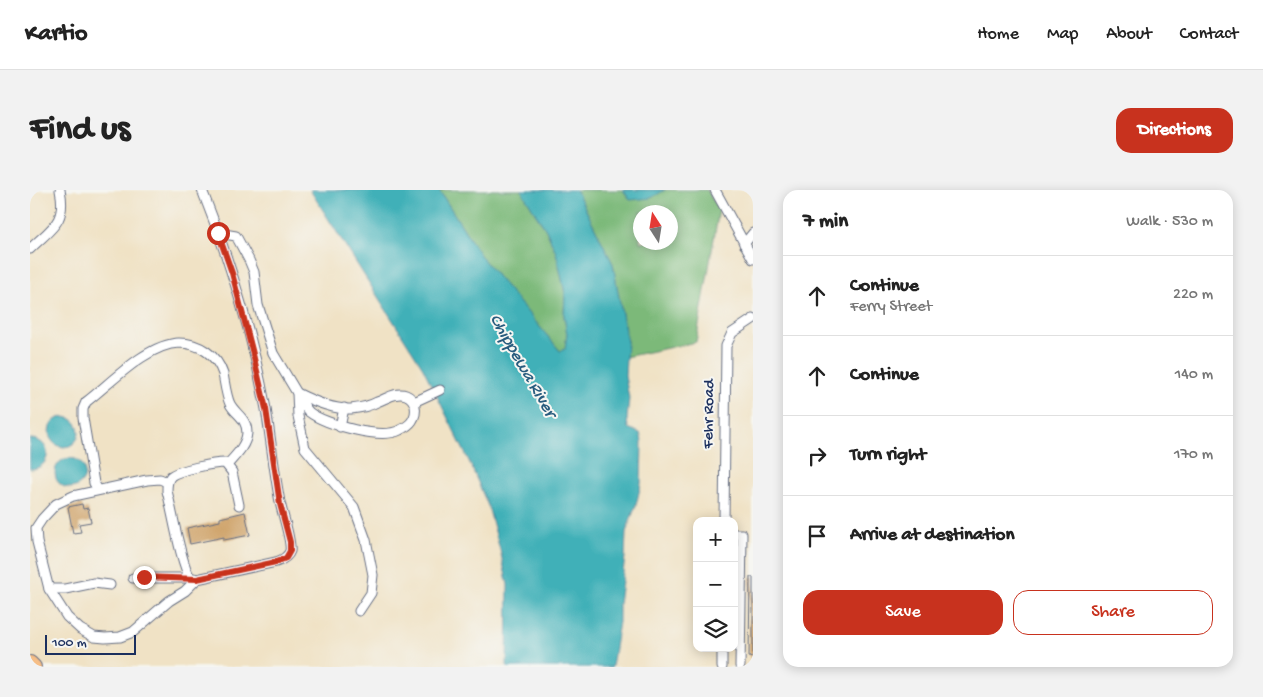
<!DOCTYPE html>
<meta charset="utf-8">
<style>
:root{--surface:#fff;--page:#f2f2f2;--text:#222;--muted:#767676;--line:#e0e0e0;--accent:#c8321e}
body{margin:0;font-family:"Gochi Hand",sans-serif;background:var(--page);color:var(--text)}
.controls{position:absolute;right:15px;bottom:15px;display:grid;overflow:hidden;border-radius:10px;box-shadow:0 2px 12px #0003}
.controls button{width:45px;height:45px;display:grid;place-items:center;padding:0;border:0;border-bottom:1px solid var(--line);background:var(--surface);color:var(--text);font:25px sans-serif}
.compass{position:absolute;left:603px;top:15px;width:45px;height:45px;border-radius:50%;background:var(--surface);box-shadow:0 2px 12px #0003;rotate:348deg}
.scale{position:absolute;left:15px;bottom:12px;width:91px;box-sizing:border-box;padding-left:5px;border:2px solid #1b2f5e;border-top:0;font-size:14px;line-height:18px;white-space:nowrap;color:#1b2f5e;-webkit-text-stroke:4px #f6f6f2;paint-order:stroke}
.stop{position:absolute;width:15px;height:15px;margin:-11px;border:4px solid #c8321e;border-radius:50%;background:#fff}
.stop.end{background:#c8321e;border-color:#fff;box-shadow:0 1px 5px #0008}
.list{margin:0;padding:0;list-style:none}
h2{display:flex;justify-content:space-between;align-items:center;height:65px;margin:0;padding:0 20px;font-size:21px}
h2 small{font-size:16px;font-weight:400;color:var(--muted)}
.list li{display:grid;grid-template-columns:32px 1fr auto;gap:15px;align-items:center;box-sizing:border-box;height:80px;padding:0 20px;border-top:1px solid var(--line)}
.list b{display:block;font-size:19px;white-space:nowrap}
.list p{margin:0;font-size:16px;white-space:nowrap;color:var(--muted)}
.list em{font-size:16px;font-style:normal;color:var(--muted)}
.actions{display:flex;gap:10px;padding:15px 20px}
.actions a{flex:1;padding:11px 0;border:1px solid var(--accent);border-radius:15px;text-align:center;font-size:18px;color:var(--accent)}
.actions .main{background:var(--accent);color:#fff}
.icon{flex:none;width:28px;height:28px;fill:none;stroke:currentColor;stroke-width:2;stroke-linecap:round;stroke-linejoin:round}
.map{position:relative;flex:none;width:723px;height:477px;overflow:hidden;border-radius:15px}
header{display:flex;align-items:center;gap:30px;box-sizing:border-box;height:70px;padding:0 25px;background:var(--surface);border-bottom:1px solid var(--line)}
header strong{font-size:24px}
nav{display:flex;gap:28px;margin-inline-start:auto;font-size:18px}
.intro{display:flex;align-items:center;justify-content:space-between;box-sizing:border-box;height:120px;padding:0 30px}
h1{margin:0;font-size:35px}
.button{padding:12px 22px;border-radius:15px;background:var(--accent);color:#fff;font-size:18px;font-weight:700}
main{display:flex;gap:30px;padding:0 30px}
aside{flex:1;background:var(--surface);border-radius:15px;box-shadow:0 2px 12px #0003}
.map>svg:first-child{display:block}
.forest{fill:#7cb979;stroke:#4c746c;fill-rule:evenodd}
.water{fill:#3fb0b8;stroke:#2d708b}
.building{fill:#d0a56d}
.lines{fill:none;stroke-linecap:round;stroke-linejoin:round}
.minor-casing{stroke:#666e82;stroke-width:11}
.highway-casing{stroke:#666e82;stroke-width:16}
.minor{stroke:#fff;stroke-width:9}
.highway{stroke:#f6be87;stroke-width:14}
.route{stroke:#c8321e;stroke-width:6}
.labels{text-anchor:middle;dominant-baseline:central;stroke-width:4;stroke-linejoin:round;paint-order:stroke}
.street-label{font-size:16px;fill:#1b2f5e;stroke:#f6f6f2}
.water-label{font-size:18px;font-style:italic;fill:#285c7e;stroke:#f6f6f2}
</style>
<header>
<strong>Kartio</strong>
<nav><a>Home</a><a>Map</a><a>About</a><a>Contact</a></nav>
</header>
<div class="intro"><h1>Find us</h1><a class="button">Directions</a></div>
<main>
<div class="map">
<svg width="723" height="477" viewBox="0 0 723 477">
<rect width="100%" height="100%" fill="#f6f6f2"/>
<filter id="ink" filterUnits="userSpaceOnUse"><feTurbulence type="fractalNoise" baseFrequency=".02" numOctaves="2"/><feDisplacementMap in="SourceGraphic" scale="10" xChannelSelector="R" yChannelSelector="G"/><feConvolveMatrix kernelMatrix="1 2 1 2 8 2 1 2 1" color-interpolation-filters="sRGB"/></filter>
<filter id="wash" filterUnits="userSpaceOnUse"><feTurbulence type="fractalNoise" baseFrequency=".0096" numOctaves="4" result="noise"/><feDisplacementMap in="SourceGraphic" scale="20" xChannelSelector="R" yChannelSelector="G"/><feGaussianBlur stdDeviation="1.12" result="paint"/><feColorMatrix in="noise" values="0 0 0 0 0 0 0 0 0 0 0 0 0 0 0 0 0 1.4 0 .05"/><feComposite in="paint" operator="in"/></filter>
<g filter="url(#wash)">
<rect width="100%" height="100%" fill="#f0e2c5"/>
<g class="forest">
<path d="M409,0h82l25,40 10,22 9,41 -1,23 3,18 -2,15 -5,2 -78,-93z"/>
<path d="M546,0h131l12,20 -23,132 -71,15 2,-15 -14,-78zM610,22h30v30h-30z"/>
</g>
<g class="water">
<path d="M280,0h129l43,68 78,93 5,-2 2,-15 -3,-18 1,-23 -9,-41 -10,-22 -25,-40h55l37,74 14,78 -2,34 4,22 -2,21 1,9 12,5 2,8 -1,43 -5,21 -10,27 -1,25 -6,47v18l-7,45h-105l1,-82 -8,-35 -12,-44 -19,-45 -46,-93z"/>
<path d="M593,0h42l-14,8 -21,2z"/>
<circle cx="34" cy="242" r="15"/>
<path d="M0,249c23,0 23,30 0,30z"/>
<circle cx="40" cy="283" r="15"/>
</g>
<g id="blocks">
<g class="building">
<path d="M52,314l1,5 5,-1 3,14 -12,2 2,8 -8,1 -5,-26z"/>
<path d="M215,322l5,23 -26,5v-3l-34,7 -3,-16 33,-7v-3z"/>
<path d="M720,387h3v81l-4,-1z"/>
</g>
</g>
</g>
<g filter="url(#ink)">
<use href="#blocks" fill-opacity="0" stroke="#666e82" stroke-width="1"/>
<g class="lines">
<defs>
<g id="minor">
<path d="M685,0l38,69"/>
<path d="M188,43l18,3 13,24 5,12 4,33 15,48 24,40 1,23 7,32 49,59 12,33 7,35 -2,18 -12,18"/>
<path d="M714,54l9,-11"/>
<path d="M0,59c21,-21 37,-26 30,-59"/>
<path d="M267,203c16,8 36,17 54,16 9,-1 19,-3 26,-7 9,-3 19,-11 29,-7 10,4 12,17 6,26 -2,3 -8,7 -12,9 -18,10 -74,-5 -91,-18 -5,-5 -9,-14 -12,-19z"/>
<path d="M384,212l26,-12"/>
<path d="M310,237l4,-19"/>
<path d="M137,292l-7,-3 -13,1 -74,16 -17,8 -14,15 -6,9 1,14 12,47 18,28 13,12 14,8 11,1 15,-1 13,-5 36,-31 16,-10 12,-12 79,-17c6,-2 12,-5 14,-11 2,-9 -8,-38 -10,-49 -6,-31 -9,-62 -14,-93 -14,-75 -36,-149 -64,-219"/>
<path d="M68,300l-4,-7 -11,-65v-9l3,-7c25,-19 61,-58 93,-59 20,0 38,12 44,31 2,10 3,21 7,30 6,11 17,14 17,29 -1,13 -12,23 -20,32"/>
<path d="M694,331l2,-175 6,-13 21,-14"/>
<path d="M704,344h8l-2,132"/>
<path d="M160,387c-9,-12 -18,-68 -23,-86 0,-6 0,-11 4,-15 8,-6 43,-13 54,-13l7,9 7,33"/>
<path d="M103,388h61"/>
<path d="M19,399h16l29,-6 16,2"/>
<path d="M692,477v-19"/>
</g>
<path id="highway" d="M0,473l4,4"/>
</defs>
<use href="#minor" class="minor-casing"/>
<use href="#highway" class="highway-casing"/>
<use href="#minor" class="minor"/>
<use href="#highway" class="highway"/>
</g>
</g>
<g class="lines" filter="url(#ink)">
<path class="route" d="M114,387l53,2 79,-17 10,-4 4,-7v-9l-10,-38 -14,-95 -14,-59 -20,-77 -14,-40"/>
</g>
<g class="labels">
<g class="street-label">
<text transform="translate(680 224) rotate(-89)">Fehr Road</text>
</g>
<g class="water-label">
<text transform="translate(492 176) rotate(60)">Chippewa River</text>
</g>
</g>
</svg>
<div class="controls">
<button>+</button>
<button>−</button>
<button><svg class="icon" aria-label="layers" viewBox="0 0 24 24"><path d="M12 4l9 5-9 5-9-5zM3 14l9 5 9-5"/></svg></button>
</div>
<svg class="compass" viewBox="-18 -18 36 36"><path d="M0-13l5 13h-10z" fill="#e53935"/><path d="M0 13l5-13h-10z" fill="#767676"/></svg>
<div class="scale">100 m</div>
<div class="stop" style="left:188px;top:43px"></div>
<div class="stop end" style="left:114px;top:387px"></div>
</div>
<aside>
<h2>7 min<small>Walk · 530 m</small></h2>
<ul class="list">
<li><svg class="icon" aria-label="ahead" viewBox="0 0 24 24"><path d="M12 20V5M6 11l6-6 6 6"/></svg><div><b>Continue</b><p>Ferry Street</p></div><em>220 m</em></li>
<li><svg class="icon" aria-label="ahead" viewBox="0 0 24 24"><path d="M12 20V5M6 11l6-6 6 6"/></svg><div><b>Continue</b></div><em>140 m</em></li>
<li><svg class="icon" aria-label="right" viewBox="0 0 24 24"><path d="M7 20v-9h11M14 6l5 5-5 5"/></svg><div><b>Turn right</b></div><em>170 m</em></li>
<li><svg class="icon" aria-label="arrive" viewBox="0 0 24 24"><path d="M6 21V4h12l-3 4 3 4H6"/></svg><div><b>Arrive at destination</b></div></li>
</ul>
<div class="actions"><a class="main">Save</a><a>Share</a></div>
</aside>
</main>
